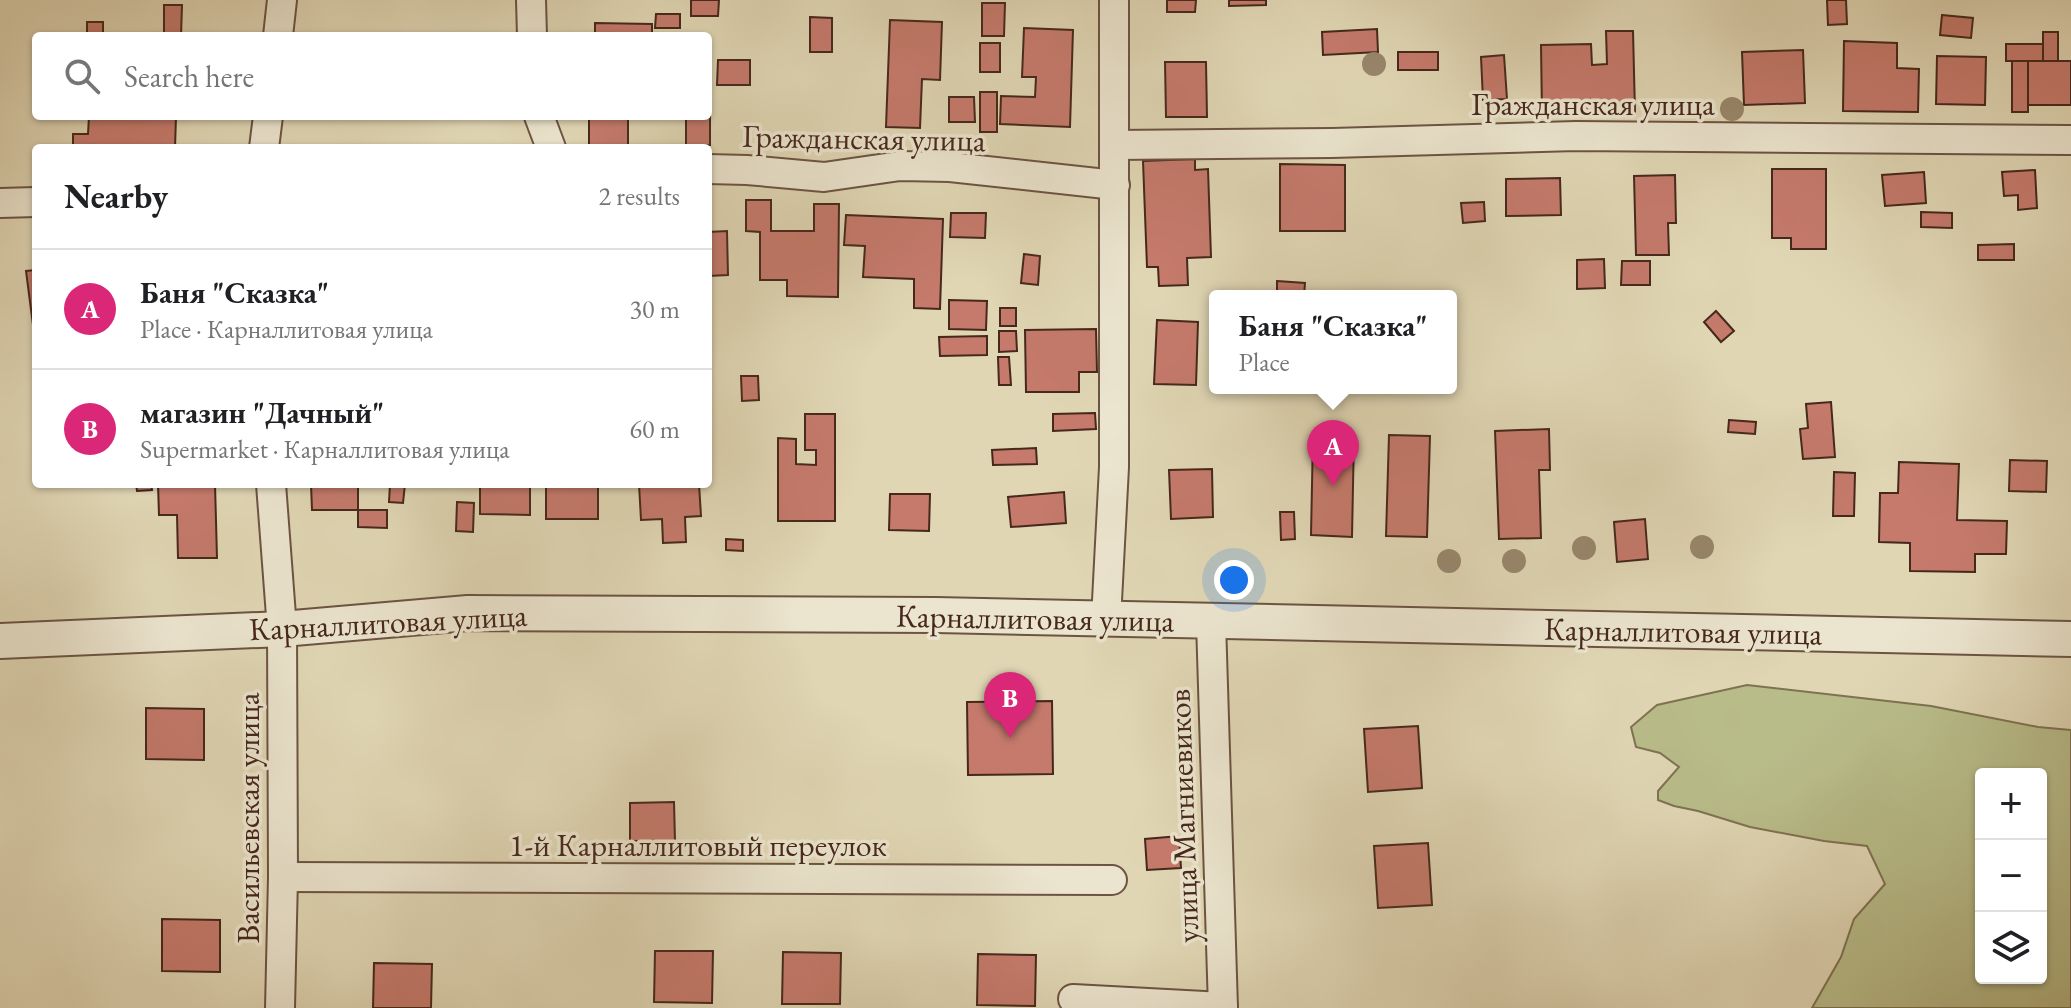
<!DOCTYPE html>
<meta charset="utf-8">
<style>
:root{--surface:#fff;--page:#f2f2f2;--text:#202124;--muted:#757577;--line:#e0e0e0;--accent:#db2777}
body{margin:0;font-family:"EB Garamond",serif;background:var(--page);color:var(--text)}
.controls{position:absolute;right:24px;bottom:24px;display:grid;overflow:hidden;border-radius:8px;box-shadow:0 2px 6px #0004}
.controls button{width:72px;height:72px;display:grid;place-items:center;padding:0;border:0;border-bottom:2px solid var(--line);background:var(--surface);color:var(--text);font:40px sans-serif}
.you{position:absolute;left:1234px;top:580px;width:28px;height:28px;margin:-20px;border:6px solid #fff;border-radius:50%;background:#1a73e8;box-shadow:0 0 0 12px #1a73e833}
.badge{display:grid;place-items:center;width:52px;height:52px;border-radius:50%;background:var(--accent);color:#fff;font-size:26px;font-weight:700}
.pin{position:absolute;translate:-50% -66px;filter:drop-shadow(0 2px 4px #0008)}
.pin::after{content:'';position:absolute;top:42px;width:28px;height:24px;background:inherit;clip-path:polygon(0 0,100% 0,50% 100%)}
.popup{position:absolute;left:1209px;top:290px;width:248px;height:104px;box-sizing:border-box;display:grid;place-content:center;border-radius:8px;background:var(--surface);filter:drop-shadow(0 2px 6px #0005);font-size:26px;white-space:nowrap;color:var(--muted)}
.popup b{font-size:30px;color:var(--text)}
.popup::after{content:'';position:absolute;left:50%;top:100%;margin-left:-16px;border:16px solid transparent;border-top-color:var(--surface)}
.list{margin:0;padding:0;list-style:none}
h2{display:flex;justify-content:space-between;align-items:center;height:104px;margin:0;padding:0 32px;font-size:34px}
h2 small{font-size:26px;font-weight:400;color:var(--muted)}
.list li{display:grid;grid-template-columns:52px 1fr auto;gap:24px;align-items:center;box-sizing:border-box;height:120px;padding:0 32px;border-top:2px solid var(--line)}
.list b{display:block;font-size:30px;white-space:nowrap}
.list p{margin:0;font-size:26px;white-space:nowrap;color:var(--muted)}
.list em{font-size:26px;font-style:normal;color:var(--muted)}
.icon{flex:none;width:44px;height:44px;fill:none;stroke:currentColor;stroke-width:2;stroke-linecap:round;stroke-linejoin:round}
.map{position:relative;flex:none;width:2071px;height:1008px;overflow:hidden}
.search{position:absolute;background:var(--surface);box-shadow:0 2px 6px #0004;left:32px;top:32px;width:680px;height:88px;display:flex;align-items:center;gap:20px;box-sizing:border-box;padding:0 28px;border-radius:8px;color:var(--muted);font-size:30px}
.panel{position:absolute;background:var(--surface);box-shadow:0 2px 6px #0004;left:32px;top:144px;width:680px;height:344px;border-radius:8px}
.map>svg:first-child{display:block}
.green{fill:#b8bc89;stroke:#7f7252;stroke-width:2;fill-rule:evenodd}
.building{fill:#c57a6c;stroke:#46281c;stroke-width:2}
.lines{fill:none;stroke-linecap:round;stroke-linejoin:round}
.minor-casing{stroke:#6c5442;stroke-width:32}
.tertiary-casing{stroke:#6c5442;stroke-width:38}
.minor{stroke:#ebe4ce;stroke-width:28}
.tertiary{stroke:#ebe4ce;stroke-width:34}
.tree{fill:#98876c}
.labels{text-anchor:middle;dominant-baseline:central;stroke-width:7;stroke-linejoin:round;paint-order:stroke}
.street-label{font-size:32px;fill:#46281c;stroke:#ebe4ce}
</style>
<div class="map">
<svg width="2071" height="1008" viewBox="0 0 2071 1008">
<rect width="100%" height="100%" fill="#e0d6b4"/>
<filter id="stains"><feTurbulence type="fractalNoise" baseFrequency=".0025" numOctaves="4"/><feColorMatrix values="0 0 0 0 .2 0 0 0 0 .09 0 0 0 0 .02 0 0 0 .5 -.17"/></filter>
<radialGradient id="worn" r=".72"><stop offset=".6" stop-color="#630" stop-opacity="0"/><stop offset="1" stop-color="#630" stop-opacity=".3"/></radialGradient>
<path class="green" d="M1747,685l184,21 107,21 33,3v278h-259l29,-51 13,-38 31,-35 -18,-38 -43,-5 -74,-14 -52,-16 -24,-5 -16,-6v-9l21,-24 -19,-14 -24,-6 -5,-20 26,-22zM1981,774h60v204h-60z"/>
<g class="building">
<path d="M691,0h28l-1,16h-27z"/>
<path d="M1167,0h29l-1,12h-28z"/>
<path d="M1229,0h37v5l-37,1z"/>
<path d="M1827,0h19l1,24 -19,1z"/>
<path d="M982,3h23l-1,33h-22z"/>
<path d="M164,5h18l-1,31h-17z"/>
<path d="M656,14h24v14h-25z"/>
<path d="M1942,15l31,3 -2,20 -31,-3z"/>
<path d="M810,17l22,1v34h-22z"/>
<path d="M890,20l52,2 -2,58 -18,-1 -2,49 -34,-1z"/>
<rect x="87" y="22" width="16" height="14"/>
<path d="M595,23l57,1v12h-57z"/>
<path d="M1024,28l49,2 -3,97 -70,-3 1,-28 34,1 1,-20h-14z"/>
<path d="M1377,29l1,23 -55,3 -1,-23z"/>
<path d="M1606,31h27l2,82 -93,1 -1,-69 50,-1 1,21 15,-1z"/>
<rect x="2043" y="32" width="15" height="29"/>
<path d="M1844,41l53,2v25l22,1 -1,43 -75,-1z"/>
<rect x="980" y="43" width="20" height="29"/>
<rect x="2006" y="44" width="37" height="17"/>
<path d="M1803,50l2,53 -61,2 -2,-53z"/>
<rect x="1398" y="52" width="40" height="18"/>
<path d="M1504,55l3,44 -24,1 -2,-43z"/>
<path d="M1937,56l49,1 -1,48 -49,-1z"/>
<path d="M718,60h32v25h-33z"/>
<rect x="2012" y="61" width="16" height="51"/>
<rect x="2028" y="61" width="43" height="44"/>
<path d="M1165,62h41l1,55h-41z"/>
<rect x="980" y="92" width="17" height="40"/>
<path d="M949,97h25l1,25h-26z"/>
<path d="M708,109h2v36l-24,1v-30h22z"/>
<path d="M89,116h87l-1,32h-102v-14h15z"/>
<path d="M628,118v28l-39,1v-28z"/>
<path d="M1195,159v11l13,-1 3,88 -24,1 1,27 -29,1 -1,-19h-11l-4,-106z"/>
<path d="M1280,164l65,1v66h-65z"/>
<path d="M1772,169h54v80h-35v-11h-19z"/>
<path d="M2035,170l2,38 -19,2v-15l-14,1 -2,-24z"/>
<path d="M1924,172l2,31 -41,3 -3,-31z"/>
<path d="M1675,175l1,48h-8l1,32h-33l-2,-79z"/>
<path d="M1560,178l1,37 -55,1v-37z"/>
<path d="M746,200h25v31h43v-27h25l-1,93 -51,-1v-16h-27v-48l-14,-1z"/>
<path d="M1484,202l1,19 -22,2 -2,-20z"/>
<path d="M1921,212l31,1v15l-31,-1z"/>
<path d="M951,213h35l-1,25 -35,-1z"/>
<path d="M846,215l97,4 -3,90 -26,-1v-29l-51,-2 2,-31 -21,-1z"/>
<path d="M727,231l1,44 -20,1v-44z"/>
<path d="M2014,244v16h-36v-15z"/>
<path d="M1024,254l16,2 -2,29 -17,-2z"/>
<path d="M1604,259l1,29 -28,1v-29z"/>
<path d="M1622,261h28v24h-29z"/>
<path d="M36,270v78l-10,-77z"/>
<path d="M1277,281l28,2 -1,13h-27z"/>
<path d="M949,300l38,1 -1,29 -37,-1z"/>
<rect x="1000" y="308" width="16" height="18"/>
<path d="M1716,311l18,20 -13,11 -17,-20z"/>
<path d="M1157,320l41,2 -2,63 -42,-1z"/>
<path d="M1096,329l1,43h-18v20h-53l-1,-62z"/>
<path d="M999,331h17l1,20 -18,1z"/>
<path d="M987,336v19l-47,1 -1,-19z"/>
<path d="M998,357h11l2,28h-12z"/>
<path d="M741,376h17l1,24 -17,1z"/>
<path d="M1831,402l4,55 -32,2 -3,-30 8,-1 -2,-24z"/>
<path d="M1095,413l1,16 -43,2v-17z"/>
<path d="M805,414h30v107h-57v-83l18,1v25l20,1v-15h-11z"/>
<path d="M1729,420l27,2 -1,12 -27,-2z"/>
<path d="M1549,429l1,41h-11l2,68 -42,1 -4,-108z"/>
<path d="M1313,435l41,1 -2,101 -41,-2z"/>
<path d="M1389,435l41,1 -3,101 -41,-1z"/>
<path d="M1036,448l1,16 -44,1 -1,-15z"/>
<path d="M2010,460l37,1 -1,31 -37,-1z"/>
<path d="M1899,462l60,2 -2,56 50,1 -1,33h-31v18l-65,-1v-28l-31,-1 1,-49h18z"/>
<path d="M1212,469l1,48 -42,2 -2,-49z"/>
<path d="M1834,472l21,1 -1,43h-21z"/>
<path d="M136,484h15l1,6 -15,1z"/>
<path d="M158,484h57l2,74h-39l-1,-43h-18z"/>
<path d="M311,484h47v26h-46z"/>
<path d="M390,484h15l-2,19 -14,-1z"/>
<path d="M480,484h50v31l-50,-1z"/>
<rect x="546" y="484" width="52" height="35"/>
<path d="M639,484h60l2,32 -16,1 1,25 -23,1 -1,-24 -21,1z"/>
<path d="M1064,492l2,31 -55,4 -3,-30z"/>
<path d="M890,494h40l-1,37 -40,-1z"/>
<path d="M457,502l17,1 -1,29 -17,-1z"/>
<path d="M358,510h29v18l-29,-1z"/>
<path d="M1280,512h14l1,27 -14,1z"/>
<path d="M1645,519l3,40 -31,3 -3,-40z"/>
<path d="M726,539l17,1v11l-17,-1z"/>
<path d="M1052,701l1,73 -85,1 -1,-73z"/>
<path d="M146,708l58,1v51l-58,-1z"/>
<path d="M1418,726l4,62 -54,4 -4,-63z"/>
<path d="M674,802l1,39h-45v-38z"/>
<path d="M1179,836l2,32 -34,2 -2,-31z"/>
<path d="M1428,843l4,62 -54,3 -4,-62z"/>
<path d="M162,919l58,1v52l-58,-1z"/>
<path d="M655,951h58l-1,52 -58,-1z"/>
<path d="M783,952l58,1 -1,51h-58z"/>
<path d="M978,954l58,1 -1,51 -58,-1z"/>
<path d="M374,963l58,1 -1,44h-58z"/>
</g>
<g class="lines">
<defs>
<g id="minor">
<path d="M531,0l1,36"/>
<path d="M278,36l4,-36"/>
<path d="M539,116l12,32"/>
<path d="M1115,145l217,-2 244,-7 495,4"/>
<path d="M264,148l4,-32"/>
<path d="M708,169l39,1 77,7 76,-11 50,1 165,18"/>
<path d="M0,203l36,-1"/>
<path d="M271,484l11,145 1,248 -3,131"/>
<path d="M1106,620l8,-153v-467"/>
<path d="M1211,622l12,386"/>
<path d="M283,877l829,3"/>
<path d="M1073,999l150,8"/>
</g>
<path id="tertiary" d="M0,641l282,-12 186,-16 468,2 1135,24"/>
</defs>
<use href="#minor" class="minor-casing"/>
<use href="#tertiary" class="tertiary-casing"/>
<use href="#minor" class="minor"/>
<use href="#tertiary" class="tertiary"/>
</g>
<g class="tree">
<circle cx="1374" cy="64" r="12"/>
<circle cx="1732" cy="109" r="12"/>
<circle cx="1702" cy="547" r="12"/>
<circle cx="1584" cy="548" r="12"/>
<circle cx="1449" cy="561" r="12"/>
<circle cx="1514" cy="561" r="12"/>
</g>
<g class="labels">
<g class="street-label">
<text x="1593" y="104">Гражданская улица</text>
<text transform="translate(864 138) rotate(1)">Гражданская улица</text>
<text transform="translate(1035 618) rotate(1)">Карналлитовая улица</text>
<text transform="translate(388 622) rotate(-3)">Карналлитовая улица</text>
<text transform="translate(1683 631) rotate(1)">Карналлитовая улица</text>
<text transform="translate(1183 816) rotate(-92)">улица Магниевиков</text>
<text transform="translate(248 818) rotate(-90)">Васильевская улица</text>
<text x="698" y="845">1-й Карналлитовый переулок</text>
</g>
</g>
<rect width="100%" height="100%" filter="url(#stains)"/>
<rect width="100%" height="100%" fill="url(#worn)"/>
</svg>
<div class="controls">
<button>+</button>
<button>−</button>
<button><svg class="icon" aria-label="layers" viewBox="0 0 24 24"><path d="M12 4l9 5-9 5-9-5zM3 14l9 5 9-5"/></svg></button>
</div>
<div class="you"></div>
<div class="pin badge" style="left:1333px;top:486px">A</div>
<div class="popup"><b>Баня &quot;Сказка&quot;</b>Place</div>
<div class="pin badge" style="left:1010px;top:738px">B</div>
<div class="search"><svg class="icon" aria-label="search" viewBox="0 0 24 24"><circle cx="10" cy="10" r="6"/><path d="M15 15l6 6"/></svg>Search here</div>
<section class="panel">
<h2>Nearby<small>2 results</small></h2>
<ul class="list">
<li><span class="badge">A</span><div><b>Баня &quot;Сказка&quot;</b><p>Place · Карналлитовая улица</p></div><em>30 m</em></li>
<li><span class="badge">B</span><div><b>магазин &quot;Дачный&quot;</b><p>Supermarket · Карналлитовая улица</p></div><em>60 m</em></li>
</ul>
</section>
</div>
